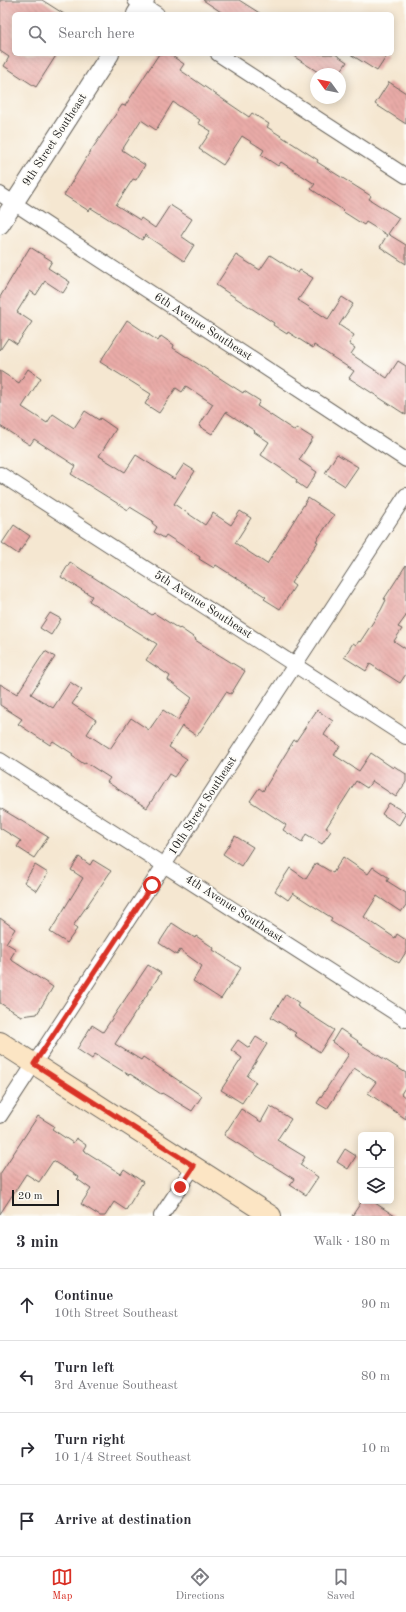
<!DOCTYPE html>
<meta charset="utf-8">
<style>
:root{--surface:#fff;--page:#f2f2f3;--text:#2b2b33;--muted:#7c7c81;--line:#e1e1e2;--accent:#d93025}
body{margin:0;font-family:"Old Standard TT",serif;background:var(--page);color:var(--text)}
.controls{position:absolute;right:12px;bottom:12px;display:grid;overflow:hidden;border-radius:6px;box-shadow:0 2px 10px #0003}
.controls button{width:36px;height:36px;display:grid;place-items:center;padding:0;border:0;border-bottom:1px solid var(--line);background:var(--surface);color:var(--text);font:20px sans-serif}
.compass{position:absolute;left:310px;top:68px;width:36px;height:36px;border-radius:50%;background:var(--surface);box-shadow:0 2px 10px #0003;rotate:303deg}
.scale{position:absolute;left:12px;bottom:10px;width:47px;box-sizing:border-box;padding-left:4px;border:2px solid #1c1c1c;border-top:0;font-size:11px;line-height:14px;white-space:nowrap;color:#1c1c1c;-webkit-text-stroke:3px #fdfcf7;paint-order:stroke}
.stop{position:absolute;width:12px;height:12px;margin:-9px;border:3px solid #d93025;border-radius:50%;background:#fff}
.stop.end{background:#d93025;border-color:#fff;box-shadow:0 1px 4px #0008}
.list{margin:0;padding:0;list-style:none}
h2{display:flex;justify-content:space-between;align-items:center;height:52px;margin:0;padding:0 16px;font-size:17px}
h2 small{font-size:13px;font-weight:400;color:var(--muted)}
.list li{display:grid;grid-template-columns:26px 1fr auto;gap:12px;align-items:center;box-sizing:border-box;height:72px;padding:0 16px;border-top:1px solid var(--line)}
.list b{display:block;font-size:15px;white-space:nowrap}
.list p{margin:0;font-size:13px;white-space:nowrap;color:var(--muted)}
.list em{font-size:13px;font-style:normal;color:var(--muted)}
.icon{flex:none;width:22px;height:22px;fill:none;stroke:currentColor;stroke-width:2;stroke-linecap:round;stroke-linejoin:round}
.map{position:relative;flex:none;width:406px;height:1216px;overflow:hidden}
.search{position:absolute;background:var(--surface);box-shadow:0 2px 10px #0003;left:12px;right:12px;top:12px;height:44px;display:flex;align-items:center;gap:10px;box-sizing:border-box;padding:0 14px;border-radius:6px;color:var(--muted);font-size:15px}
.sheet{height:340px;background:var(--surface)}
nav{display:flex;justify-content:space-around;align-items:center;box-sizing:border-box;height:56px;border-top:1px solid var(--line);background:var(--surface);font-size:11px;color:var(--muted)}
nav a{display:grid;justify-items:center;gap:2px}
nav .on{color:var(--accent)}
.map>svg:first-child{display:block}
.building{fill:url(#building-back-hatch)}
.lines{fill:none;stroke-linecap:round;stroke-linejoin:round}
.minor-casing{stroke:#68635b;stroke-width:16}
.tertiary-casing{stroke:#68635b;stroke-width:20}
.secondary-casing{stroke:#68635b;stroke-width:22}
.minor{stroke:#fff;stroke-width:14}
.tertiary{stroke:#fff;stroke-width:18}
.secondary{stroke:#fce5c4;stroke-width:20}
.route{stroke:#d93025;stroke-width:5}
.labels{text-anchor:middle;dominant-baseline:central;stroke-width:3.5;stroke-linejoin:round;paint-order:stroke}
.street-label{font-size:12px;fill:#1c1c1c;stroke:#fdfcf7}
</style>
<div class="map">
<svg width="406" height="1216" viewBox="0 0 406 1216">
<defs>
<pattern id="building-back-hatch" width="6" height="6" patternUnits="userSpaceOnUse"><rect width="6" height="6" fill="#e9aba7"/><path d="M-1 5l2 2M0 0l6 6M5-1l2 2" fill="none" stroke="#c7938f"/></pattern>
</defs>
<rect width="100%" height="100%" fill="#fdfcf7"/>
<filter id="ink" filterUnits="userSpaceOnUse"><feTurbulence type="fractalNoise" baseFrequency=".025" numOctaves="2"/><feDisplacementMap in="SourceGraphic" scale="8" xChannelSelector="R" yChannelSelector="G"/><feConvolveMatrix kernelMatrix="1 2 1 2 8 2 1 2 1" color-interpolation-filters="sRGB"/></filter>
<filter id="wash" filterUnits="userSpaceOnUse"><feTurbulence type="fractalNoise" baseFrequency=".012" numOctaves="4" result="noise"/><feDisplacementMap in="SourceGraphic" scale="16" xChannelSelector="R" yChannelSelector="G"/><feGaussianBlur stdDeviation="0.9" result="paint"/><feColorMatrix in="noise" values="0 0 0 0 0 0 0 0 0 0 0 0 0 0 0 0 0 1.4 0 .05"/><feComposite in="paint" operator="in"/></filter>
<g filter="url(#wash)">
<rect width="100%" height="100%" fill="#f5e7d1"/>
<g id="blocks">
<g class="building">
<path d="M0,0h42l22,14h-50v40h43l-21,33 -32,-21 5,-9 -9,-6z"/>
<path d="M203,0h36l22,14h-37z"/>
<path d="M159,54h10l15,10 -4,6 69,47 3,-4 17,11 -2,3 51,33 -1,2 54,34 -2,3 30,19 -11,16 18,11v19l-26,-17 7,-12 -21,-13 -2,3 -22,-14 1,-1 -32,-21 4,-5 -34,-22 -3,4 -17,-11 3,-5 -22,-14 -19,29 -24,-16 12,-18 -13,-8 2,-3 -27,-18 -17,28 -15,-10 -19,30 23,15 -9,15 -3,-1 -17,26 24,15 1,-2 14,10 15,-23 22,14 -11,17 13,9 -10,16 -39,-26 -3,5 -51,-32 -2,3 -25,-16 26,-43 32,-47 3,1z"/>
<path d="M290,54h45l12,8 -8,12h-18z"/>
<path d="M350,54h38l-11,17z"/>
<path d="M389,82l17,11v31l-31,-20z"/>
<path d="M30,247l22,14 -4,7 22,14 -7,11 -18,-12 -9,14 -6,-4 -13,21 15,10 -15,22 -9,-6 -8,12v-53z"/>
<path d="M236,255l24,15 10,-15 28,18 2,-3 13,8 -15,22 30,19 14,-22 11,7 -14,21 15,10 -5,9 6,4 -4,6 36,24 11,-17 8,5v49l-57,-37 5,-7 -40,-26 -1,3 -25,-16 -1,2 -14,-9 1,-2 -58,-38z"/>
<path d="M127,320l31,21 3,-5 13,9 -1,3 70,45 1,-2 16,10 -3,5 38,25 2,-3 16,10 -14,22 18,12 -11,17 -10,-7 1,-2 -12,-9 -24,-16 8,-13 -15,-10 1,-1 -29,-19 -14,22 -13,-8 14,-22 -27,-18 -4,6 -6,-4 -17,25 -14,-9 6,-10 -51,-32z"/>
<path d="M28,369l13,9 -19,29 25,16 6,-9 21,14 11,-17 14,9 1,-2 16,11 -17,27 26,16 11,-17 38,24 10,-15 11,7 -21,33 31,21 8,-12 18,12 9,-14 11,7 -16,25 32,21 41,-66 26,17 -18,26 2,1 -27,41 4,3 -15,23 -16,-10 2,-2 -50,-32 -2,3 -15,-9 1,-2 -34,-22 -2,3 -10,-6 3,-5 -5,-4 1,-2 -23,-14 -2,3 -57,-36 5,-8 -42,-27 -4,6 -30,-19v-55l19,12z"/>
<path d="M337,454l21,13 -13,19 -20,-13z"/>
<path d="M14,525l16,11 -12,18 -16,-11z"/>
<path d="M70,562l82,53 2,-2 25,16 1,-1 16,11 -1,1 50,31 -14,23 -5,-2 -29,44 -15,-10 -13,21 18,12 -13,18 -5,-3 -22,34 -40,-26 3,-4 -25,-16 -1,2 -12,-8 1,-2 -20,-13 -3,4 -32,-21 4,-5 -22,-14v-21l17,10 28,-43 10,6 -24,37 22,14 17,-26 12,8 -10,14 24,16 -9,14 23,15 21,-31 18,12 14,-20 15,10 14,-22 -24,-18 2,-4 -24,-16 11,-16 -68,-43 3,-5 -31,-19z"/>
<path d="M406,565v51l-8,11 4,2 -8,12 12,8v25l-6,9 -30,-19 -4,7 -22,-14 9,-14 3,2 3,-4 1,1 21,-32 5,-10 -2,-1z"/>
<path d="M50,613l11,6 -10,16 -11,-7z"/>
<path d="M317,710l16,11 -9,14 16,11 -6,9 25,16 12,-18 22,15 1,-2 12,8v8l-10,15 -24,-16 -5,7 -11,-7 -30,47 5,3 -9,13 -16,-10 -4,8 -19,-12 3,-5 -36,-24 9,-13 4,3 31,-51 2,1z"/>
<path d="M389,803l17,10 -7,12 -17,-11z"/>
<path d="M0,808l48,29 -14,21 -17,-11 4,-6 -21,-13z"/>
<path d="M235,836l18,11 -12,19 -18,-12z"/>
<path d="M79,857l11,8 3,-5 18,11 -38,55 4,3 -10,14 -17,-11 33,-54 -12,-8z"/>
<path d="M343,857l25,17 5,-7 16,11 -2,3 19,12v12l-5,7 -24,-16 -13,21 31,21 2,-4 9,6v12l-7,11 -69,-42 2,-3 -39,-25 -5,7 -13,-9 15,-23 16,11 10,-16 17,10z"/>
<path d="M35,865l13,8 -11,18 -13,-9z"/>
<path d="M0,918l15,11 -9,14 10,6 -6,10 43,28 -16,27 -16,2 -21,-13z"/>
<path d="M172,923l23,15 1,-2 18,12 -1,2 28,18 -20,31 -28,-18 9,-15 -22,-16 -3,5 -18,-12z"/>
<path d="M148,965l13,8 -46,71 26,16 2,-3 59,39 -10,15 -30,-18 -1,1 -31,-20 -1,1 -34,-21 -3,5 -15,-10 15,-24 11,7z"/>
<path d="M286,994l13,9 -2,3 37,24 -14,22 -26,-17 2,-2 -25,-16z"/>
<path d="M340,1029l18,12 -1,1 49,31v13l-5,8 5,4v21l-38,-26 8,-11 -22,-14 -27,41 -10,-6 32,-49 -17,-12z"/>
<path d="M256,1037l11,7 -20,32 9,6 -14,21 -21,-13 21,-32 -11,-8 7,-10 11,8z"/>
<path d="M270,1106l21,13 -14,21 28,17 -5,8 18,12 -12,18 -16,-10 4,-6 -70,-44 17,-26 20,13z"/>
<path d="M38,1116l16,10 -2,3 21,14 3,-5 10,7 -3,5 38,24 3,-5 19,13 -17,28 -12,-8 -9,14h-5l-19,-12 10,-15 -14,-10 1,-2 -25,-16 -14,21 -13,-8 -26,40v-40z"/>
<path d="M345,1149l11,7 -8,13 -11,-7z"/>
<path d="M362,1201h10l23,15h-43z"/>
</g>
</g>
</g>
<g filter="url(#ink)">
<use href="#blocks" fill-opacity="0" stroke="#68635b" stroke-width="1"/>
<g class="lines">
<defs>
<g id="minor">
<path d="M135,0l22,14"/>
<path d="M218,54l188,122"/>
<path d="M0,194l406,266"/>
<path d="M0,474l406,263"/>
<path d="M0,760l406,260"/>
<path d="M0,1116l406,-621"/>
<path d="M161,1216l33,-50"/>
</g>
<g id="tertiary">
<path d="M136,14l9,-14"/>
<path d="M0,225l110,-171"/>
</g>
<path id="secondary" d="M0,1042l271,174"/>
</defs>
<use href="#minor" class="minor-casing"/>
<use href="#tertiary" class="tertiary-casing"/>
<use href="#secondary" class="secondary-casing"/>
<use href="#minor" class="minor"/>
<use href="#tertiary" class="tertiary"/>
<use href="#secondary" class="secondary"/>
</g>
</g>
<g class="lines" filter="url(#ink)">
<path class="route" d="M152,885l-118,179 160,102 -14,21"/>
</g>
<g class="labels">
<g class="street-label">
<text transform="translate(55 140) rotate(-57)">9th Street Southeast</text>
<text transform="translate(203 327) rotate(33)">6th Avenue Southeast</text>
<text transform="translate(203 605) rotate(33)">5th Avenue Southeast</text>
<text transform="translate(203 806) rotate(-57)">10th Street Southeast</text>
<text transform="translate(234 909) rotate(33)">4th Avenue Southeast</text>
</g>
</g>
</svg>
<div class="controls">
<button><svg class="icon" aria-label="locate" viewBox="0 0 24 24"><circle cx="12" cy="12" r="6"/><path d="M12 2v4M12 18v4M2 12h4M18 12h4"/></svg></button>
<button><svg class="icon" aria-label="layers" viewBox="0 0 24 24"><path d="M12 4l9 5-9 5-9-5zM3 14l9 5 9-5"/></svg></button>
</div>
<svg class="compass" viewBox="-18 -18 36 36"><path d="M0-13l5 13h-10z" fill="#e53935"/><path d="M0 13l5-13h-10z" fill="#7c7c81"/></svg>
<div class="scale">20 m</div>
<div class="stop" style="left:152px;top:885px"></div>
<div class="stop end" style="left:180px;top:1187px"></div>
<div class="search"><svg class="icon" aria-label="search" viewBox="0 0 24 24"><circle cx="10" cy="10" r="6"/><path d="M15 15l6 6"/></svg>Search here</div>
</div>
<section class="sheet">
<h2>3 min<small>Walk · 180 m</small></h2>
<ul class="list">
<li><svg class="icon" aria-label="ahead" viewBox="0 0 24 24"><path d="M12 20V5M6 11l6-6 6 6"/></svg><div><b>Continue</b><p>10th Street Southeast</p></div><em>90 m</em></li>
<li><svg class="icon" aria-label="left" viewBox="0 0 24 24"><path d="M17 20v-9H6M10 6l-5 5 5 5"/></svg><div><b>Turn left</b><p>3rd Avenue Southeast</p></div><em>80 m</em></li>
<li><svg class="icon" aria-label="right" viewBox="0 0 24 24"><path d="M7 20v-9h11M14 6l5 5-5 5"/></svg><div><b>Turn right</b><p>10 1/4 Street Southeast</p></div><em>10 m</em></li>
<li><svg class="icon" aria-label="arrive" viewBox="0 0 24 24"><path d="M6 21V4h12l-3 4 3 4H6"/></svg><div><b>Arrive at destination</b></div></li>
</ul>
</section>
<nav>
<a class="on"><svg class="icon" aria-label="map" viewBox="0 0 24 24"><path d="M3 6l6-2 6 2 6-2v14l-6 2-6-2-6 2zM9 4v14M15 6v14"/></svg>Map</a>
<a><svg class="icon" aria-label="directions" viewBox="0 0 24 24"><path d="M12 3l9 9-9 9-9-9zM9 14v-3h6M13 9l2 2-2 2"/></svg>Directions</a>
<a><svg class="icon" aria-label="saved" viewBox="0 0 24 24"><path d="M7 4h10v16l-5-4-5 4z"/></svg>Saved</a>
</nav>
